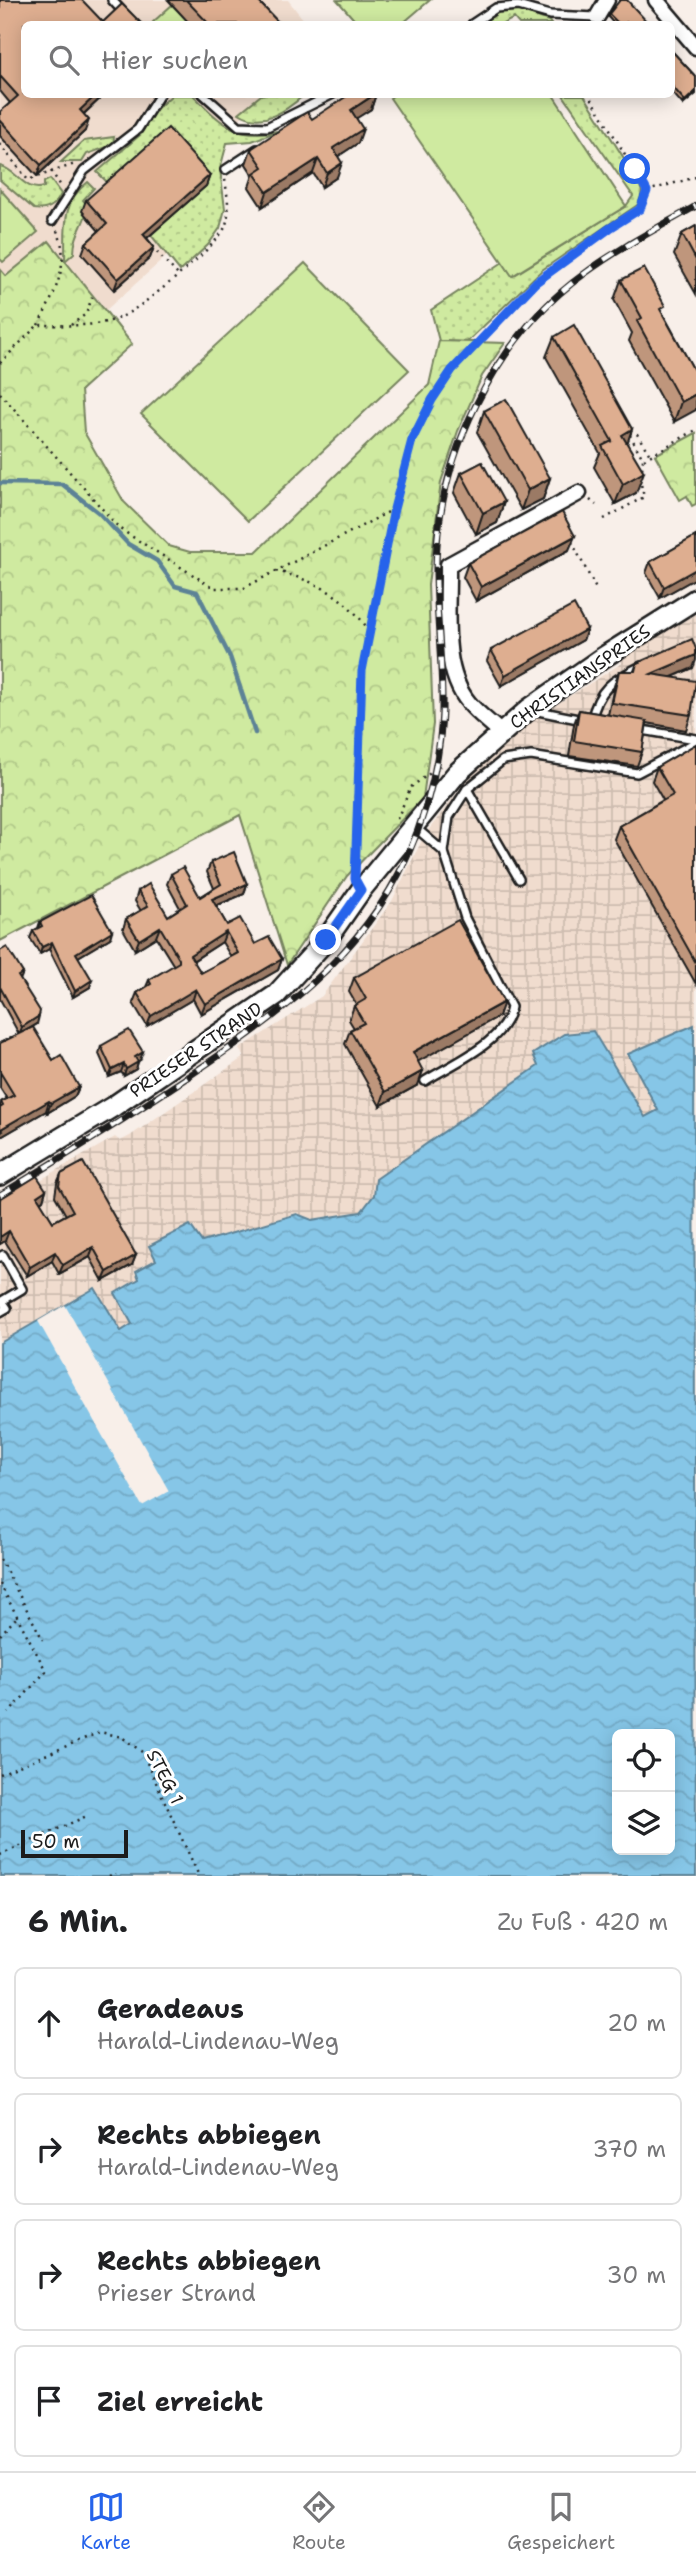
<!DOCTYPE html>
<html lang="de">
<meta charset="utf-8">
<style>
:root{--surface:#fff;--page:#f2f2f2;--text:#202124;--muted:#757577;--line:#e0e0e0;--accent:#2563eb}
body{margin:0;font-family:"Shantell Sans",sans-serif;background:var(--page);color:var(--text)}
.controls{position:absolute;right:21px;bottom:21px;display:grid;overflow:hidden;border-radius:10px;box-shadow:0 4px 18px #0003}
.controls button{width:63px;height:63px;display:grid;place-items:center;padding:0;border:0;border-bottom:2px solid var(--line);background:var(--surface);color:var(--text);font:35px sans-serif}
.scale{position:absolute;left:21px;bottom:18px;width:107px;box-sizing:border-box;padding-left:7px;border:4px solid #1c1c1c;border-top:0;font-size:19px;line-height:24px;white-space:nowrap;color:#1c1c1c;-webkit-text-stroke:5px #fff;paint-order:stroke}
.stop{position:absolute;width:21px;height:21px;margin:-16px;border:5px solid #2563eb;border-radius:50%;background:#fff}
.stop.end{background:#2563eb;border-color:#fff;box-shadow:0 2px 7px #0008}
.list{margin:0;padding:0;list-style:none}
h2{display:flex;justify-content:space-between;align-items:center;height:91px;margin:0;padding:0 28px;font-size:30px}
h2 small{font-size:23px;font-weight:400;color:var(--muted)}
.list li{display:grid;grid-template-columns:46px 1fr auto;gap:21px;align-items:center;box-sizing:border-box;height:112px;margin:0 14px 14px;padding:0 14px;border:2px solid var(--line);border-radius:10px}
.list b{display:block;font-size:26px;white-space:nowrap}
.list p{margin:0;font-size:23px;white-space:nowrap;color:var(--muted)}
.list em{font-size:23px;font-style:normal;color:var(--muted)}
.icon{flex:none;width:38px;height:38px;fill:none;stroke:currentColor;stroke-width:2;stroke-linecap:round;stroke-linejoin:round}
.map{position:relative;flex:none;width:696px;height:1876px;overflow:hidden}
.search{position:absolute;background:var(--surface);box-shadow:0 4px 18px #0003;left:21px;right:21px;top:21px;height:77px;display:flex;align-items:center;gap:18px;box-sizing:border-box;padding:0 24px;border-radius:10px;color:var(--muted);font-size:26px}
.sheet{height:595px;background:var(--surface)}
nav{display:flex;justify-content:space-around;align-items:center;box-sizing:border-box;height:98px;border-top:2px solid var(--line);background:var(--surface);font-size:19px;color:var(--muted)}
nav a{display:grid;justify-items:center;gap:4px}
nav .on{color:var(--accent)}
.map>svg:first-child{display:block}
.built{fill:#f0dcce}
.industrial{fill:url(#industrial-grid)}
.grass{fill:url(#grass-dots);stroke:#76835e;stroke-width:2}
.park{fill:url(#park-crowns);stroke:#76835e;stroke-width:2}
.pitch{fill:#cfeaa0;stroke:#76835e;stroke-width:2}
.water{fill:url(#water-waves);stroke:#5c8296;stroke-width:2;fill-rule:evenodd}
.pier{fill:#f8efe9}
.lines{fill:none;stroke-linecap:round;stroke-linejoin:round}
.stream{stroke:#5c8296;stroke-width:4.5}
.service-casing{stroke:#1c1c1c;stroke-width:12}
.minor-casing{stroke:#1c1c1c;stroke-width:19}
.tertiary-casing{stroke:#1c1c1c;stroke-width:24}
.path{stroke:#1c1c1c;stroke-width:2.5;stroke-dasharray:2 5;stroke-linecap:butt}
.service{stroke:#fff;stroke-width:7}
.minor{stroke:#fff;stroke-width:14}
.tertiary{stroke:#fff;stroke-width:19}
.rail-casing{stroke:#1c1c1c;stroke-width:7}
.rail{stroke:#fff;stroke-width:4.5;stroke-dasharray:13;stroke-linecap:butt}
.wall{fill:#bf967c;stroke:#1c1c1c;stroke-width:2;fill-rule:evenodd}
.shaded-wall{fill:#9b7a65;stroke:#1c1c1c;stroke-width:2}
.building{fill:#deae90;stroke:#1c1c1c;stroke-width:2;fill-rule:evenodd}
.route{stroke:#2563eb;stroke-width:9}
.labels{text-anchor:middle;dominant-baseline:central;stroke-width:6;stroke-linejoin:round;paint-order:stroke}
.street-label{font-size:18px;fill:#1c1c1c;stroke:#fff}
</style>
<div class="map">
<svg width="696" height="1876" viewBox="0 0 696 1876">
<defs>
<pattern id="industrial-grid" width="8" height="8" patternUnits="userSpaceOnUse" patternTransform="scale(1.75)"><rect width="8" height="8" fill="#f0dcce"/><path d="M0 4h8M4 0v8" fill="none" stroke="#cdbcb0"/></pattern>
<pattern id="grass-dots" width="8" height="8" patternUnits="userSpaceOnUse" patternTransform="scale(1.75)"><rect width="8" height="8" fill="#cfeaa0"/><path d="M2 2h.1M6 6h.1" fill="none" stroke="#b1c889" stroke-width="1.8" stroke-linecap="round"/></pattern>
<pattern id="park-crowns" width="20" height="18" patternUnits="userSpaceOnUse" patternTransform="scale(1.75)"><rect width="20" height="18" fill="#cfeaa0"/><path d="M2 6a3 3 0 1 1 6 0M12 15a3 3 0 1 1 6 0" fill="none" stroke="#b1c889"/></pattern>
<pattern id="water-waves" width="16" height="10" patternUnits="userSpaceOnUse" patternTransform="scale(1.75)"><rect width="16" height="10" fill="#86c6e7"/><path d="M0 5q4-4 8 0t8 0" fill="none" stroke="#73aac6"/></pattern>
</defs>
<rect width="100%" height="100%" fill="#f8efe9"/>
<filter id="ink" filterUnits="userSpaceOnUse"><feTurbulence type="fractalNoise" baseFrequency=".0143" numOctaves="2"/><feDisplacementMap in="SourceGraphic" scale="14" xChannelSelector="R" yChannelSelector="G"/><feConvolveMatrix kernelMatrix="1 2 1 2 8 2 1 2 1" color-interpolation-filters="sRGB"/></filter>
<g filter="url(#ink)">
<path class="built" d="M0,0h288l19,24h-283v70l242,1 -52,47 5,53 -25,37 -88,78 -57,-69 -43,35 -6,-7z"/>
<path class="industrial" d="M696,614v414l-2,-3 -36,85 -13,7 -51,-86 -56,35 -162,113 -2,16 -13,17 -49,8 -15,-6 -95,28 -53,5 7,13 -20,11 4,8 -25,14 18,31 -12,7 -35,-37 -86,49v-140l115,-66 5,4 10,-5 114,-79 -5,-8 83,-53 70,-95 32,-65 48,-63 60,-53 90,-57 -3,-8z"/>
<g class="grass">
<path d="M515,9l34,12 2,3h-32l-5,-6 -11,6h-25l19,-12z"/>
<path d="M172,95h21c29,29 42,44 85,36l-26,10 -25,2 -7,26 5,40 -5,19 -12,17 -28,26 -29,-36 55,-50 -95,1 -14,-14 44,-38 13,-23z"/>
<path d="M261,95v-1l43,1c-18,16 -42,33 -65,18z"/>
<path d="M563,95h21l55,87 3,10 -3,12 -97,66 -75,72 -28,-1 -8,-31 72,-48 10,14 113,-70 7,-10z"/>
<path d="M114,137l-1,8 -26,9 -5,8h-21l23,-21z"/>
<path d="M0,166c17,3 24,27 44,21v-5l6,-3 11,15c-5,12 -15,17 -27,15l-34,-29z"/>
<path d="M88,182l6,6 -11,12 5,6c-2,17 -14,27 -14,47l-9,8c1,-32 -5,-58 23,-79z"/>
</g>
<g class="park">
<path d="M49,241l83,103 -51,46 3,42 40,70 45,44 21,6h66l173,-167 10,-44 66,2 -23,33 -24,55 -17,51 -13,103 5,139 -10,74 -76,78 -60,89 -47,-150 -240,126v-672l6,7z"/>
<path d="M696,433v71l-4,2 -5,-10 -7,4 -25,-45z"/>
</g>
<g class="pitch">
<path d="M337,0h93l-28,24h-44z"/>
<path d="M172,5l19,19h-36l-2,-2z"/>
<path d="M395,94l158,1 73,111 -114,70 -122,-178z"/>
<path d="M0,189l38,43 -35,30 -3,-3z"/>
<path d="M305,263l104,107 -161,151 -107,-107z"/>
</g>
<path class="water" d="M694,1025l2,851h-696v-533l95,-55 26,43 11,-7 -17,-31 24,-14 -3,-8 20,-11 -7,-14 41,-21 12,17 95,-28 15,6 49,-8 13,-17 2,-16 162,-113 -5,-12 31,-20 29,-3 52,86 13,-7 -30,-56zM617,1734h53v116h-53z"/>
<path class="pier" d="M65,1305l104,186 -27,15 -104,-185z"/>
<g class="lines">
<path class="stream" d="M0,483l62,1 37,29 29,31 29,17 18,25 22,6 33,65 25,76"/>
<defs>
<g id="service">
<path d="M112,0l22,24"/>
<path d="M472,24l24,-16 22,-2 32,9 47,2"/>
<path d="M203,94l36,32 28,1 66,-33"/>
<path d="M225,170l32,-21"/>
<path d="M52,221l32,-50 54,-42 22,-35"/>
<path d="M533,710l50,10"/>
<path d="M591,721c8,-34 21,-40 50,-55"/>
<path d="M636,729l60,10"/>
<path d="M467,789l52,90"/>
<path d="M416,828l28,24 5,-35 18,-28 36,-29 28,-4 106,17 59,-31"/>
<path d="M425,1081c28,-18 80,-38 86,-74l-46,-89 -21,-66"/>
<path d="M0,1257l3,-2 19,34 -20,12 5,7 -7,4"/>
</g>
<g id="minor">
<path d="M656,0l40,47"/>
<path d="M597,17l10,-17"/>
<path d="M501,733c-10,-10 -23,-19 -32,-30 -29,-34 -20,-96 -21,-138l131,-72"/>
</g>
<path id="tertiary" d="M0,1175l114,-69 162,-111 50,-55 35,-50 96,-117 72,-64 73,-51 94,-59"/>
</defs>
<use href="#service" class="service-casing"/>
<use href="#minor" class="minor-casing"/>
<use href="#tertiary" class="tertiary-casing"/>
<g class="path">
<path d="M0,144l28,36 47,-16"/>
<path d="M51,171l10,15"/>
<path d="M647,191l49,-14"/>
<path d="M152,247l26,28"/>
<path d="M38,325c15,-27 35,-66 18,-96"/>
<path d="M71,325l15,-11 7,-19"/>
<path d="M0,363l38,-38c27,0 55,3 81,-7 19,-7 99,-72 106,-91 6,-14 2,-33 0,-48"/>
<path d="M0,393l120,136 94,59h30l150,-79"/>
<path d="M630,433l7,1 13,21"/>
<path d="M630,435l13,24 -1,11"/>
<path d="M644,459l52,-29"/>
<path d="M590,500l6,5"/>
<path d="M604,519l40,-22 -4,-17"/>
<path d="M572,542l24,47"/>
<path d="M276,571c40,10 68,24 92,58"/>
<path d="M397,819l14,-32 29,-21"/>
<path d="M356,869l6,-198 32,-162 19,-69 19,-40 20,-30 84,-88 74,-54 30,-19 7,-18 -58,-97"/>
<path d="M0,1559l43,81"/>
<path d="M0,1584l46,87 -37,42"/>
<path d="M0,1635l17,-18"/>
<path d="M0,1774l100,-42 22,5 20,15 57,124"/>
<path d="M0,1855l89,-40"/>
<path d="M109,1876l7,-3"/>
</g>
<use href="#service" class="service"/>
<use href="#minor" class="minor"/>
<use href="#tertiary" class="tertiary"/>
<defs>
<path id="rail" d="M0,1195c62,-37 123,-75 183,-115 89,-60 178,-121 224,-223 20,-45 33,-96 35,-145 1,-48 -6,-96 -6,-144 1,-111 58,-229 148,-294 35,-26 74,-46 112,-68"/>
</defs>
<use href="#rail" class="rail-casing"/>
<use href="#rail" class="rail"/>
</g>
<g class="wall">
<path d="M0,0l24,94h81l-21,20 1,17 -48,45 -37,-40v-24l10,-9 -10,-12z"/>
<path d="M168,0h93l-2,2 21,22h-90z"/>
<path d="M609,14l40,10h-35l-6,-7z"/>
<path d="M671,50l25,27 -13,28 -12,-14z"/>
<path d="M376,94l-5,15 -15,9 2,25 -20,13 -1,21 -15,10 -9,-14 -51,34 -13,-20 4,-12 -7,-11 5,-15 61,-30z"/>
<path d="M210,175l-4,11 -59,52 7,9 -4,11 -36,32 -32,-36 4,-11 13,-12 -17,-20 4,-11z"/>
<path d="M696,226v68l-22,-39 8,-21z"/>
<path d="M621,280l41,32 34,62 -22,48 -45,-81 3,-8 -18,-33z"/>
<path d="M554,337l78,92 -5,14 9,50 -21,11 -21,-37 6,-14 -54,-96z"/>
<path d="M484,411l66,67 -7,21 -22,11 -44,-78z"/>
<path d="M461,473l43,29 -7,21 -21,11 -22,-41z"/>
<path d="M696,536v42l-36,20 -14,-25 4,-11z"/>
<path d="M569,550l-93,51 -13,-24 5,-14z"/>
<path d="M587,629l-4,11 -82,46 -14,-25 4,-11z"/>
<path d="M637,663l56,5 -21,9 19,38 -5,15 -39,-7 -5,29 -5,14 -68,-10 5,-32 5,-14 29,5 6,-29 5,-15h15z"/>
<path d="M696,744v240l-82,-145 5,-13 44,-26 -11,-19 5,-14z"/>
<path d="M211,862l36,22 -3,10 -28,12 11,19 28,19 27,15 -4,11 -77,44 -8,-15 -46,27 -14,-23 4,-10 9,-6 3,-7 25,-14 -18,-29 -21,13 -12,-21 3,-10 15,-8 -6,-10 3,-10 30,25 12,-8 -13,-24 4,-10 29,23 14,-9 -7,-16zM222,942l9,15 -30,16 -8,-12z"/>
<path d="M40,922l70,16 -32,19 12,30 -17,10 -24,-48 -9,5 -10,-16 3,-7 5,-3z"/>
<path d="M0,951l23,22 -3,7 17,44 -11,7 53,56 -4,9 -28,17 -1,-2 -45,26 -1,2v-34l1,-3 6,-3 -7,-11v-45l19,-9 -19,-35z"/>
<path d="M354,978l145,38 -82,45 1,24 -38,21 -35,-62 5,-14 4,-2 -5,-8 5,-14 2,-2 -7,-12z"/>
<path d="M101,1046l39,14 -2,1 -2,8 -12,7 -3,-4 -12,5 -10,-23z"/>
<path d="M61,1174l75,81 -4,10 -29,16 -13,-24 -31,17 -7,-13 -25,15 -22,-35 -5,3v-45l46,-9 -3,10 -3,2 13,20 13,-7 -11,-19 2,-13z"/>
</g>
<g class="shaded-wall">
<path d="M696,91v3l-13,11 2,-4z"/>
<path d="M97,94h8l-29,27 4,-11z"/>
<path d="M376,94l-5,15 -25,16 5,-15z"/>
<path d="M89,120l-4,11 -48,45 4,-11z"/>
<path d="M363,129l-5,14 -30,20 5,-15z"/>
<path d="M318,159l-5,14 -51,34 5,-15z"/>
<path d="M342,163l-5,14 -15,10 5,-14z"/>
<path d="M210,175l-4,11 -67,59 4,-11z"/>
<path d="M154,247l-4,11 -36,32 4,-11z"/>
<path d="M696,394v16l-22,12 7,-20z"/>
<path d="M632,429l-7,21 -3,-15z"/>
<path d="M644,472l-8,21 -21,11 8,-20z"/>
<path d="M550,478l-7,21 -22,11 7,-20z"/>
<path d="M504,502l-7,21 -21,11 7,-21z"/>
<path d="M575,536l-6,14 -93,51 5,-14z"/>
<path d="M696,569v9l-36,20 4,-11z"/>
<path d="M587,629l-4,11 -82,46 4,-11z"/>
<path d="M696,655v5l-3,8 -47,20 5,-14z"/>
<path d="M247,884l-3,10 -36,15 4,-10z"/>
<path d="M160,927l-4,10 -21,13 4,-10z"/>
<path d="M112,931l-2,7 -37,22 3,-7z"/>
<path d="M226,932l-4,10 -36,23 4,-10z"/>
<path d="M52,942l-3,7 -9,5 2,-7z"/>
<path d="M282,959l-4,11 -77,44 4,-10z"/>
<path d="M92,980l-2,7 -17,10 2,-6z"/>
<path d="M196,989l-3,10 -46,27 4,-10z"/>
<path d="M504,1002l-5,14 -91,51 5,-15z"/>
<path d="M39,1016l-2,8 -17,10 2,-7z"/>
<path d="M143,1052l-3,8 -7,4 2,-7z"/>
<path d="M138,1062l-2,7 -12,7 2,-7z"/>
<path d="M124,1064l-3,8 -12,5 3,-7z"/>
<path d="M423,1071l-5,14 -38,21 5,-14z"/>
<path d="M79,1087l-4,9 -28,17 4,-10z"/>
<path d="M49,1101l-3,10 -45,26 -1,2 1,-10z"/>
<path d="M46,1190l-3,10 -10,6 4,-10z"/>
<path d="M9,1231l-4,10 -5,3v-7z"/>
<path d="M93,1247l-3,10 -31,17 4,-9z"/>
<path d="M55,1252l-3,9 -25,15 3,-9z"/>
<path d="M136,1255l-4,10 -29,16 4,-9z"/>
</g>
<g class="building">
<path d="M0,0h82l21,22 19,-18 20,20h-118v70h73l-17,16 9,10 -48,45 -41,-45v-8l18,-16 -18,-20z"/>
<path d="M186,0h71l23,24h-71z"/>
<path d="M620,0h7l22,24h-20l-2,-2 -3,2h-5l-10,-10z"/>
<path d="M671,50l25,27v14l-11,10 -14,-16z"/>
<path d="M350,94h25l-24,16 12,19 -30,19 9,15 -15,10 -9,-14 -51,33 -13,-19 9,-6 -12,-18 56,-37 5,7z"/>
<path d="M168,128l42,47 -67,59 11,13 -36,32 -32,-36 21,-19 -21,-24z"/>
<path d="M696,226v34l-14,-26z"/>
<path d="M644,268l21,38 -5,3 36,65v20l-15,8 -44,-81 5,-3 -21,-38z"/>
<path d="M574,325l58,104 -10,6 22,37 -21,12 -21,-38 10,-5 -58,-104z"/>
<path d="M506,399l44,79 -22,12 -44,-79z"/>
<path d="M482,462l22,40 -21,11 -22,-40z"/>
<path d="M562,512l13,24 -94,51 -13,-24z"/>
<path d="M696,536v33l-32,18 -14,-25z"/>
<path d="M574,605l13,24 -82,46 -14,-25z"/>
<path d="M692,639l4,10v6l-45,19 45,7 -5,34 -79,-12 7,-32h16l2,-8z"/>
<path d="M579,710l68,11 -5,31 -68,-11z"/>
<path d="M696,744v219l-77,-137 54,-31 -16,-28z"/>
<path d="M234,852l13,32 -35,15 15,26 13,-7 15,26 14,-7 13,22 -77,45 -9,-15 -45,27 -14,-23 14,-9 -2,-4 30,-18v-3l-19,-32 -21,13 -13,-21 22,-13 -10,-15 11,-7 19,32 19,-12 -16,-30 12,-7 17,30 21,-13 -10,-22zM226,932l12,21 -37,20 -11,-18z"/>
<path d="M91,895l21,36 -36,22 16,27 -17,11 -23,-49 -10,5 -9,-16 9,-5 -2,-4z"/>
<path d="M458,920l46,82 -91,50 10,19 -38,21 -35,-62 14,-7 -10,-17 12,-7 -12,-21z"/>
<path d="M7,947l16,26 -5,3 22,35 -1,5 -17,11 -22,-40v-36z"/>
<path d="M33,1027l20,33 8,-5 18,32 -28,16 -2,-2 -48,28 2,2 -3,2v-25l3,-2 -2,-4 13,-7 -14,-23v-29z"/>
<path d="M129,1030l14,22 -8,5 3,5 -12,7 -2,-5 -12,6 -11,-24z"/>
<path d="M83,1162l53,93 -29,17 -14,-25 -30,18 -8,-13 -25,15 -21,-36 -9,6v-38l37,-23 9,14 -9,6 16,26 20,-11 -14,-25 2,-12z"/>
</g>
</g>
<g class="lines" filter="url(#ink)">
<path class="route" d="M326,940l35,-50 -6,-11 7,-208 32,-162 18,-69 20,-40 20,-30 84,-88 74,-54 30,-19 7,-18 -12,-22"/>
</g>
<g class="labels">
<g class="street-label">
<text transform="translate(580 677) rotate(-35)">CHRISTIANSPRIES</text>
<text transform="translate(196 1050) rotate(-34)">PRIESER STRAND</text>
<text transform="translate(165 1777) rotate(63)">STEG 1</text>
</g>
</g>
</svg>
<div class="controls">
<button><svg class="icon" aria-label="locate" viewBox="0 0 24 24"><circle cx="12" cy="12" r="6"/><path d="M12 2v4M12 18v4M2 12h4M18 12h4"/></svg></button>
<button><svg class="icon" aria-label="layers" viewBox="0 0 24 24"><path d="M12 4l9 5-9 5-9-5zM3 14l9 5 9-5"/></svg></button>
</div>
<div class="scale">50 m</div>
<div class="stop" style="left:635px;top:169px"></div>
<div class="stop end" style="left:326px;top:940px"></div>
<div class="search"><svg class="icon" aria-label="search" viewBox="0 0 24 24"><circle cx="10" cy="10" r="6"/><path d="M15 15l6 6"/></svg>Hier suchen</div>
</div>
<section class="sheet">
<h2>6 Min.<small>Zu Fuß · 420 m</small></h2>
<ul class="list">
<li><svg class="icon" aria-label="ahead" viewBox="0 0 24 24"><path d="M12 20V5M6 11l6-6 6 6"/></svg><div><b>Geradeaus</b><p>Harald-Lindenau-Weg</p></div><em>20 m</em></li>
<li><svg class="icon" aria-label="right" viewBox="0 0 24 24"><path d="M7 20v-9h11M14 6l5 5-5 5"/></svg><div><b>Rechts abbiegen</b><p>Harald-Lindenau-Weg</p></div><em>370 m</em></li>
<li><svg class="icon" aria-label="right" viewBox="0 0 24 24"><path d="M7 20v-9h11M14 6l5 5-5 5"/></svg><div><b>Rechts abbiegen</b><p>Prieser Strand</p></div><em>30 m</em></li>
<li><svg class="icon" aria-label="arrive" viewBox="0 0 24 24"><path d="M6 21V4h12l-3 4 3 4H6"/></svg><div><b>Ziel erreicht</b></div></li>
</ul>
</section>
<nav>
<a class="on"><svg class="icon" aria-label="map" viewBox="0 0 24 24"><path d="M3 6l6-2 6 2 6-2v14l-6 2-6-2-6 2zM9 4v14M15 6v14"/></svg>Karte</a>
<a><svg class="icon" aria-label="directions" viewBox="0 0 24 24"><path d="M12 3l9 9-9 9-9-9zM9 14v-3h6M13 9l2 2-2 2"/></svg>Route</a>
<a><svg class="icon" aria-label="saved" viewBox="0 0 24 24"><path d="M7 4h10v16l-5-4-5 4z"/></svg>Gespeichert</a>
</nav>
